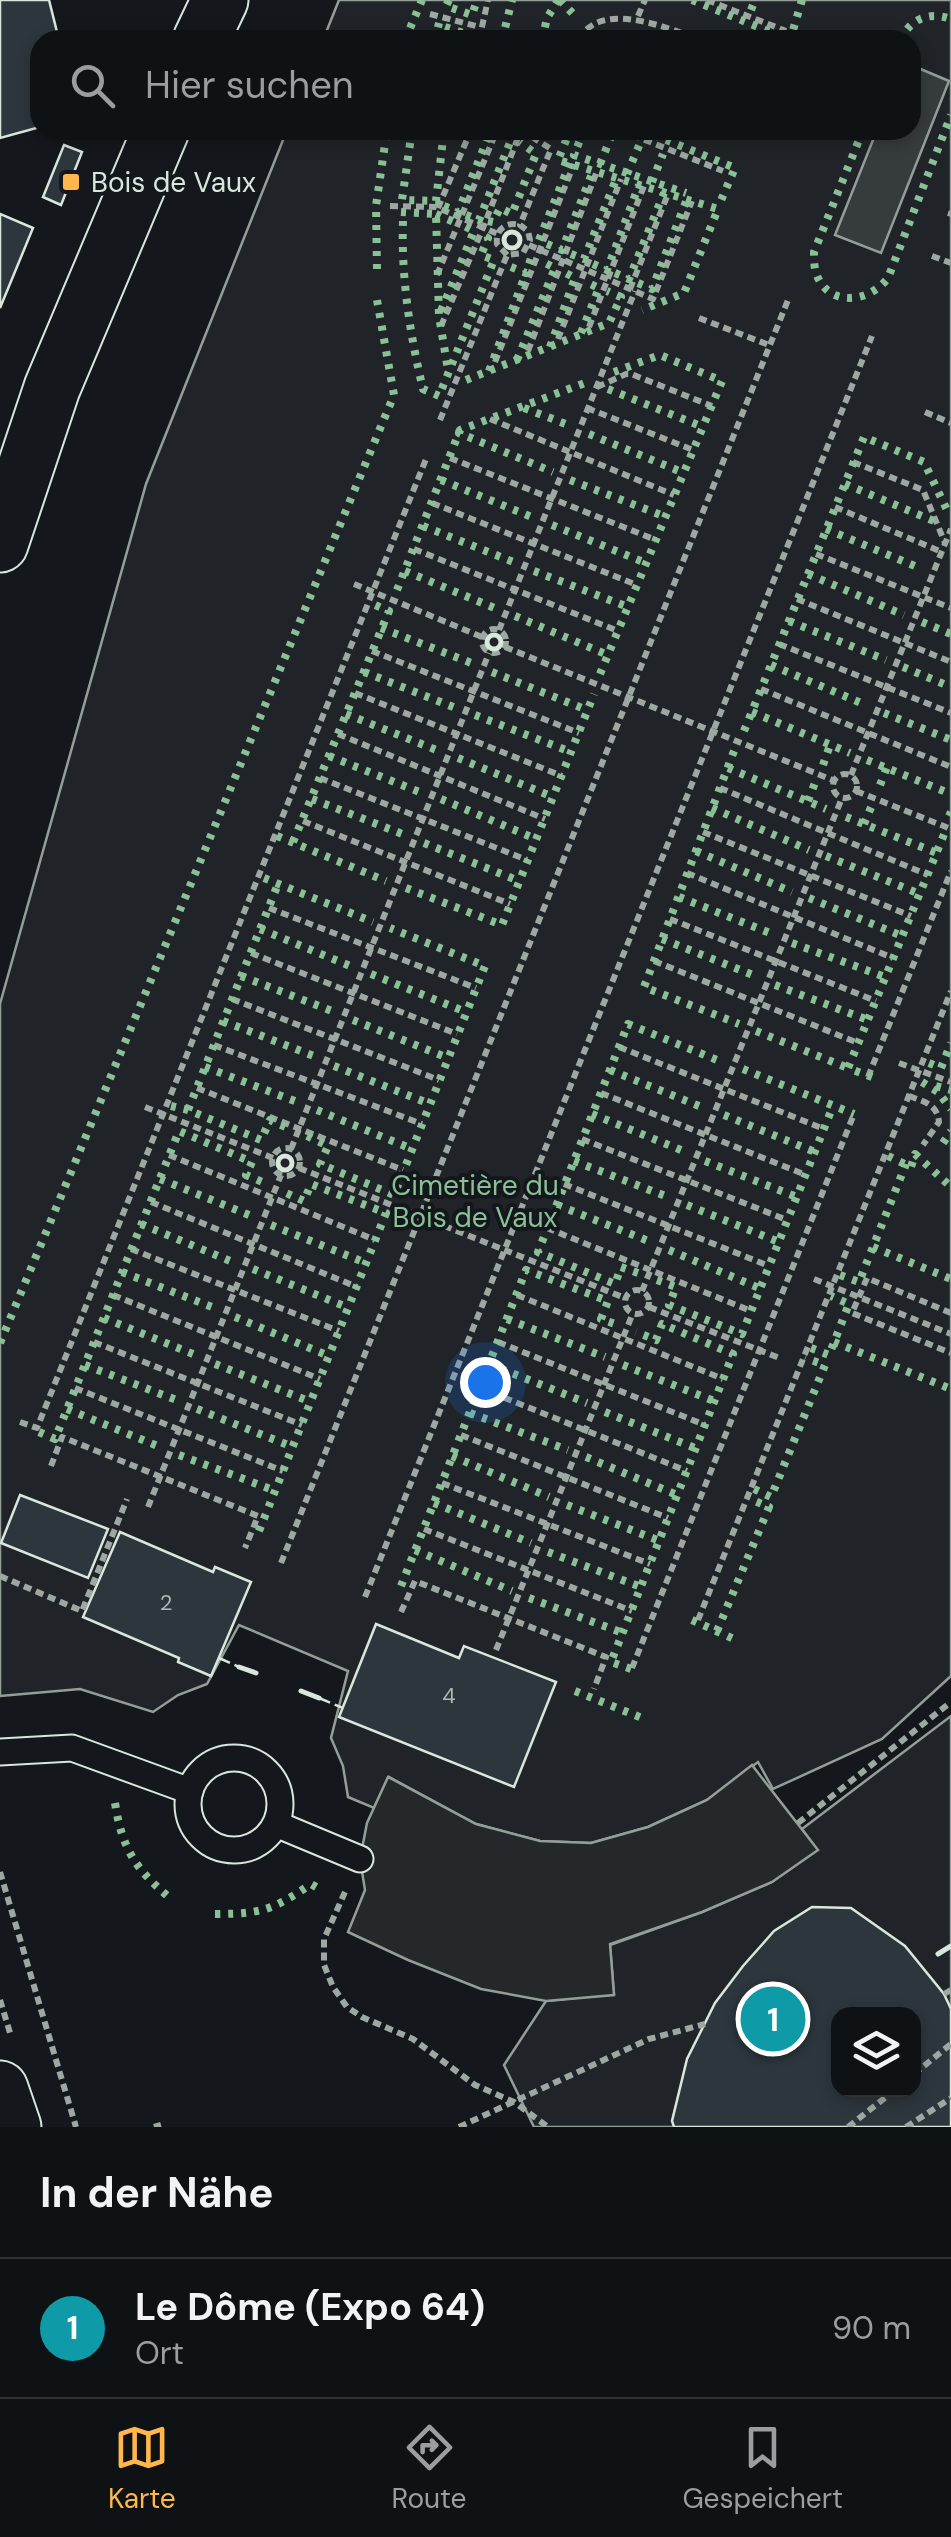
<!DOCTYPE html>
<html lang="de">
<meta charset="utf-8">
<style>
:root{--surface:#0f1215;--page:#1d2022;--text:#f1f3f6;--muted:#9b9ea0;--line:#2f3234;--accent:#ffb74d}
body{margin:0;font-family:"DM Sans",sans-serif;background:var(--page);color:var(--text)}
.controls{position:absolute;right:30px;bottom:30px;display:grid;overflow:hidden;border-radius:20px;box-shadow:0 5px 15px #0003}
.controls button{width:90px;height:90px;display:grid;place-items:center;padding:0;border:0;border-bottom:2px solid var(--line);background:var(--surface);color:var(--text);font:50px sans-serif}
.you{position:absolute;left:485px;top:1382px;width:35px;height:35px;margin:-25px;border:8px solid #fff;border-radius:50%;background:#1a73e8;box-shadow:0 0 0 15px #1a73e833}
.badge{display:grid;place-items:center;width:65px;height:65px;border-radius:50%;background:var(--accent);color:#fff;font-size:32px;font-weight:700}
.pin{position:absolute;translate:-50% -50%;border:5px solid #fff;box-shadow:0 2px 10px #0006}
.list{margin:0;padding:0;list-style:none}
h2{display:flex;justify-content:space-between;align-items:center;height:130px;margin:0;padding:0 40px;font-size:42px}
h2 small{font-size:32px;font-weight:400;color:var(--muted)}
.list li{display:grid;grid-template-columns:65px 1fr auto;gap:30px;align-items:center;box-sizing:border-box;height:140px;padding:0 40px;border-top:2px solid var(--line)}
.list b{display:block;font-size:38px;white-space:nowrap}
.list p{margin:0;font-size:32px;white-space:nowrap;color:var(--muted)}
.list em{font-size:32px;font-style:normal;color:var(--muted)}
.icon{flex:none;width:55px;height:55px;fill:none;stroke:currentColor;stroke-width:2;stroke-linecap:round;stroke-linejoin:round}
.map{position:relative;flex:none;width:951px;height:2127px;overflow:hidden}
.search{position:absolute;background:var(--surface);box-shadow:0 5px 15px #0003;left:30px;right:30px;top:30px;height:110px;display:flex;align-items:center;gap:25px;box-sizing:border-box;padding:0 35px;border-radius:30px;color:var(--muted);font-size:38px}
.sheet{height:270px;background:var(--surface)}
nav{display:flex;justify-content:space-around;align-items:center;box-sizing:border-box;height:140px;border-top:2px solid var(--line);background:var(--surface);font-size:28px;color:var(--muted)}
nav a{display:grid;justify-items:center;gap:5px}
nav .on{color:var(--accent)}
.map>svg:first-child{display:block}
.green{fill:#202428;stroke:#939e99;stroke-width:2.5;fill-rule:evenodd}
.parking{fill:#24282b;stroke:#939e99;stroke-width:2.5}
.water{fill:#363b3e;stroke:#939e99;stroke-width:2.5}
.building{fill:#2c363c;stroke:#d8e6dc;stroke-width:2.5;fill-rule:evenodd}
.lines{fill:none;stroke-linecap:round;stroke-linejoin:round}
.lane-casing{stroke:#d8e6dc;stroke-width:29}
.secondary-casing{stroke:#d8e6dc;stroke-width:59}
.path{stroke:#9da8a2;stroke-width:6;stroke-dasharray:8 5;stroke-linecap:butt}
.lane{stroke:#14181c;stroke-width:25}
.secondary{stroke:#14181c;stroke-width:55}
.hedge{stroke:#8ac095;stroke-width:8;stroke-dasharray:5 8;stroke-linecap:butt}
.fence{stroke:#d8e6dc;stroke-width:2.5;stroke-dasharray:12 5;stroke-linecap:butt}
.wall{stroke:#d8e6dc;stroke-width:5}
.poi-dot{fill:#ffb74d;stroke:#14181c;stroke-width:4}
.labels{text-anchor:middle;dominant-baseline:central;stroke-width:8;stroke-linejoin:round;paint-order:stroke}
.number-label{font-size:22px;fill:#adbab4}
.poi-label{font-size:28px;fill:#d8e6dc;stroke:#14181c;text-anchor:start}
.park-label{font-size:28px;fill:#8ac095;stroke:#14181c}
</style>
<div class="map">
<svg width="951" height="2127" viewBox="0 0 951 2127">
<rect width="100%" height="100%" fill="#14181c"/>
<g class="green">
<path d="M339,0h612v1676l-69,63 -109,50 -15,-27 -51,38 -59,27 -57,16 -51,-2 -64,-17 -87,-47 -15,31 -26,-11 -5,-31 -12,-28 17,-67 -109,-46 -32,59 -29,11 -25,17 -73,-23 -80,7v-692l146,-520 141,-354h624v-90h-588z"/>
<path d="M951,1716v411h-417l-30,-62 42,-64 68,-7 -4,-49 92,-33 70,-30 45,-32 -15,-21zM838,2014h76v76h-76z"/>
</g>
<path class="parking" d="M752,1765l66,85 -46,32 -70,30 -92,32 4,51 -68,6 -65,-12 -73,-29 -60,-28 17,-42 -5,-31 7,-36 21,-46 88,47 64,17 51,2 57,-16 59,-27z"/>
<path class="water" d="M911,65l38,16 -68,172 -46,-18 42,-105h34z"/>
<g class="building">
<path d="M0,0h49l10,40h-19v87l-40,11z"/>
<path d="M64,145l18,7 -21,53 -18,-8z"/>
<path d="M0,214l33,14 -33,80z"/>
<path d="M20,1495l88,34 -20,49 -87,-35z"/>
<path d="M120,1532l93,40 2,-5 36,15 -40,94 -33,-14 1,-4 -96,-41z"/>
<path d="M376,1624l83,34 5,-12 92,36 -42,105 -175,-70z"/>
<path d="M812,1907l39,1 54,38 39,48 7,15v118h-277l-2,-6 15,-62 28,-56 28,-37 31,-35zM838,2014h76v76h-76z"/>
</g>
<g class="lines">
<defs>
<g id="lane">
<path d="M0,1752l72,-4 118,43"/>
<circle cx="234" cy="1804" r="46"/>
<path d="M276,1824l84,35"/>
</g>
<g id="secondary">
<path d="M201,40l19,-40"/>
<path d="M0,544l52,-156 109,-258"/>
<path d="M0,2089l13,38"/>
</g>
</defs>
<use href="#lane" class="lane-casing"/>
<use href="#secondary" class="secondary-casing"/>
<g class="path">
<path d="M707,0l79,31"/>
<path d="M430,14l50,13"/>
<path d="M638,16l7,-16"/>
<path d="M479,40l9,-40"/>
<path d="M579,40c20,-40 84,-14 122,0"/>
<path d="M620,130l103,41"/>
<path d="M390,206l46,1 62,27"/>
<path d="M438,208l33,-78"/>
<path d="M948,213l3,1"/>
<path d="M529,245l124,54 39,-98"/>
<path d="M507,255l-10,-11c-2,-14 9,-23 23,-19"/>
<path d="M932,256l19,7"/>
<path d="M437,275l60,-145"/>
<path d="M630,289l38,-95"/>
<path d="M699,318l70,27"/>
<path d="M441,326l42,-98 38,-98"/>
<path d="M589,327l55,-141"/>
<path d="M558,339l63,-160"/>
<path d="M528,351l69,-180"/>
<path d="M495,362l79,-198"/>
<path d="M597,387l29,-13h5l81,32"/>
<path d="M587,408l106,42"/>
<path d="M925,412l26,11"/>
<path d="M490,419l184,76"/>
<path d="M440,420l67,-165 16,-2 7,-13 -2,-9 -8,-6 31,-76 -30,-19"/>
<path d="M450,458l206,82"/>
<path d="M853,462l70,28 22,53"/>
<path d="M432,503l205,82"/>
<path d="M835,507l107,45"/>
<path d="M414,549l204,82"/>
<path d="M816,554l135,54"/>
<path d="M354,584l128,53"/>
<path d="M797,599l154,63"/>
<circle cx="494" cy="641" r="12"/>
<path d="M499,630l136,-339"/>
<path d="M779,644l172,69"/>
<path d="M505,647l330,134"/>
<path d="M372,651l207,82"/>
<path d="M761,689l190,78"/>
<path d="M355,693l207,83"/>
<path d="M338,734l207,85"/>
<circle cx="845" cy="786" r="12"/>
<path d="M851,775l100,-246"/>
<path d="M320,778l207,82"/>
<path d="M720,788l208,87"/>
<path d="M856,791l95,38"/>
<path d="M303,821l207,83"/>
<path d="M703,832l208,84"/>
<path d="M687,873l206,85"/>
<path d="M269,908l207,80"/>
<path d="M670,919l206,82"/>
<path d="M251,953l206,81"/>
<path d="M654,961l204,82"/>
<path d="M232,999l207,81"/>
<path d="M214,1045l208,79"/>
<path d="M619,1047l205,82"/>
<path d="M899,1063l52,19"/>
<path d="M868,1077l83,-206"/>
<path d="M197,1088l206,82"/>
<path d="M601,1093l205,82"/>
<path d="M909,1096c16,6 28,8 30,26l-16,23"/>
<path d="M145,1107l128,51"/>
<path d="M582,1139l205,81"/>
<circle cx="286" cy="1162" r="14"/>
<path d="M291,1149l198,-496"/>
<path d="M169,1155l206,85"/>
<path d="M299,1168l326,130"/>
<path d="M564,1184l205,82"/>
<path d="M151,1202l206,85"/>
<path d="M547,1228l204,83"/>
<path d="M131,1249l208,82"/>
<path d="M814,1279l137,55"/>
<circle cx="637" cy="1302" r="12"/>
<path d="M642,1291l200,-493"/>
<path d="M113,1295l207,84"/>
<path d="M517,1295l206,84"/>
<path d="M649,1307l133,52"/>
<path d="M951,1313l-84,-35 -15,35 99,40"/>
<path d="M94,1342l208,83"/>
<path d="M498,1342l207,83"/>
<path d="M75,1388l208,83"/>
<path d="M480,1388l207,83"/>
<path d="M20,1422l17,6 389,-969"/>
<path d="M461,1435l207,83"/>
<path d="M51,1466l11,-29 196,79 -13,32"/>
<path d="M442,1483l208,81"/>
<path d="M148,1507l133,-332"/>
<path d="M424,1529l208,82"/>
<path d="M281,1563l507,-1263"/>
<path d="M0,1576l82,35 45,-112"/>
<path d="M365,1597l507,-1261"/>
<path d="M401,1612l14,-31 191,76 -12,32"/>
<path d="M698,1620l253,-629"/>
<path d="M496,1650l137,-337"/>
<path d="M632,1668l222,-554"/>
<path d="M798,1823l153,-121"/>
<path d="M0,1872l76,255"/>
<path d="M345,1892l-21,47v26l9,22 14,20 15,10 51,22 62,46 39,17 34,25"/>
<path d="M944,1994l7,-4"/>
<path d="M0,2000l11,36"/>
<path d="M914,2074l37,-30"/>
<path d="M154,2127l7,-2"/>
<path d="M459,2127l190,-88 56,-15"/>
<path d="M848,2127l47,-37"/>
<path d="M906,2127l45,-29"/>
</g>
<use href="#lane" class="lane"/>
<use href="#secondary" class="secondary"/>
<g class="hedge">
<path d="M449,0l-3,6 26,9 5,-15"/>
<path d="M560,0l17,18"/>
<path d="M692,0l98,40 12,-40"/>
<path d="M751,10l4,-10"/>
<path d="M445,27l25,8v5"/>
<path d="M405,40l17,-40"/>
<path d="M435,40l4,-17"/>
<path d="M505,40l-1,-8 8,-32"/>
<path d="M542,40l5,-22 11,-18"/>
<path d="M900,40c11,-21 28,-29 51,-21"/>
<path d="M412,130l-10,70 34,1 8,-71"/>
<path d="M564,130l5,3 -11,27 160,49 -34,84 -42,17"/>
<path d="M584,130l-10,25 112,38"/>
<path d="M642,130l93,38 -16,37"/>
<path d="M863,130l-49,122c0,6 0,11 1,17 9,38 52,36 73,9l63,-163"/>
<path d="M600,164l13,-32"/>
<path d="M627,174l14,-33"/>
<path d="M652,182l11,-28"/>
<path d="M444,206l14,6 33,-82"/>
<path d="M401,212l35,2 3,102 9,54"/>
<path d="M436,214l18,8"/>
<path d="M466,215l13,5 34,-85 -6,-5"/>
<path d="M403,221c-2,56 7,114 20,168l16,7 55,-136 -13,-5 7,-17 -4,-2"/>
<path d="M488,221l5,1 7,-14 12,6 24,-60 -16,-12"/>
<path d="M539,240l31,-77"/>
<path d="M547,244l15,6 31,-79"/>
<path d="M571,254l13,5 33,-82"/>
<path d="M593,264l14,6 32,-85"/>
<path d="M511,267l15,6 5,-15"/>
<path d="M377,269l-1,-63 11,-76"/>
<path d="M615,273l14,6 35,-86"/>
<path d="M638,283l14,6 35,-90"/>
<path d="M441,311l33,-80 -12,-6"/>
<path d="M581,333l18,-45 -15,-7"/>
<path d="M550,347l25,-69 -13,-7"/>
<path d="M517,360l38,-92 -14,-7"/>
<path d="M489,371l37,-98"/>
<path d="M466,380l143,-57 12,-26 -14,-6"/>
<path d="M608,389l95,38"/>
<path d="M524,408l47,18"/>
<path d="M460,430l-1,3 94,39"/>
<path d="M589,434l95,39"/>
<path d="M441,480l93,38"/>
<path d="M570,480l96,37"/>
<path d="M845,484l89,37"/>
<path d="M552,525l94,38"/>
<path d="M423,526l93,37"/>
<path d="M826,529l96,40"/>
<path d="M405,571l92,38"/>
<path d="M534,571l94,36"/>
<path d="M808,574l96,41"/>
<path d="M397,590l63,-160 130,-49"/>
<path d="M515,616l93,39"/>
<path d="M789,621l97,39"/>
<path d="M922,622l29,12"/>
<path d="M381,628l93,36"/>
<path d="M771,665l95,40"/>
<path d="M903,667l48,20"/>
<path d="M364,672l92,36"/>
<path d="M492,672l95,38"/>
<path d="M600,674l122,-293 -62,-26 -46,17"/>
<path d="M752,712l98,41"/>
<path d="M884,713l67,27"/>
<path d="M346,714l93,37"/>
<path d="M475,715l96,37"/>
<path d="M744,731l120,-294 60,25 23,48"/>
<path d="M734,751l-90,236 95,37"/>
<path d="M329,756l93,37"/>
<path d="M458,758l95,39"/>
<path d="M867,760l84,34"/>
<path d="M823,765l7,-20"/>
<path d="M728,768l98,41"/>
<path d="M880,785l7,-18"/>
<path d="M312,799l93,36"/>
<path d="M441,799l95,40"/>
<path d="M808,801l8,-21"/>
<path d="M712,808l97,42"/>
<path d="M949,816l2,-4"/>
<path d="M846,817l91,36"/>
<path d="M864,824l8,-19"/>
<path d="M277,836l109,45"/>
<path d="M293,842l96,-231 -16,-7"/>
<path d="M424,843l95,38"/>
<path d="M696,851l96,41"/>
<path d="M826,856l94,38"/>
<path d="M264,878l109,44"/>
<path d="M406,888l96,37 92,-231"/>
<path d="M679,897l96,38"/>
<path d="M809,898l93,38"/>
<path d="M260,929l95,39"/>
<path d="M662,939l96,38"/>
<path d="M792,943l93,34"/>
<path d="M371,974l95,38"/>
<path d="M241,976l96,37"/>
<path d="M775,985l93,35"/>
<path d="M353,1020l95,38"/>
<path d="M223,1021l96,37"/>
<path d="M756,1031l92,37"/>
<path d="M929,1063l12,5 10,-25"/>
<path d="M334,1066l96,38"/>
<path d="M205,1067l95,36"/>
<path d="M743,1069l111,45"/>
<path d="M610,1070l94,38"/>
<path d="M872,1077l-24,-9 97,-236"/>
<path d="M922,1082l16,10 13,17"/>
<path d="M936,1086l15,4"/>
<path d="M171,1106l17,4 73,30 9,-20 20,9"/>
<path d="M188,1110l90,-226"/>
<path d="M317,1110l95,39"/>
<path d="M592,1114l94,38"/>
<path d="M724,1115l91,37"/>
<path d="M307,1136l21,10 -8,18 74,31 91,-229 -95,-38"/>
<path d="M943,1143l8,-12"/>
<path d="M888,1156l23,11 4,-13 36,33"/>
<path d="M574,1161l94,36"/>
<path d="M705,1161l92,36"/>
<path d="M160,1179l94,38"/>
<path d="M557,1205l94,37"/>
<path d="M687,1205l92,37"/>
<path d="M141,1224l94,39"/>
<path d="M271,1225l95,38"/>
<path d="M873,1247l78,32"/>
<path d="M669,1250l90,38"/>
<path d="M253,1269l96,39"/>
<path d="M122,1272l95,37"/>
<path d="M638,1273l-17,-6 -6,17 -77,-32 90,-228 94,38"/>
<path d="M840,1275l19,7 47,-118"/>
<path d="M657,1280l19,7 -7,18 73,29 91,-228"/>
<path d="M235,1317l94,39"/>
<path d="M104,1318l94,38"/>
<path d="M507,1319l98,38"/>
<path d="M834,1342l117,47"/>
<path d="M0,1343l394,-948 -17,-95"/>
<path d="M811,1348l18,7 20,-51 -18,-8"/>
<path d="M215,1364l96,38"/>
<path d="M489,1364l98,39"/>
<path d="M85,1365l94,36"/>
<path d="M623,1365l91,36"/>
<path d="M67,1409l93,38"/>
<path d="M197,1409l96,38"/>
<path d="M605,1412l90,36"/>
<path d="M470,1413l98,37"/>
<path d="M39,1432l16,7 124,-308 73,31 -6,13 21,9"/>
<path d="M179,1455l97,36"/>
<path d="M452,1456l97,41"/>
<path d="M586,1457l91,38"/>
<path d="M754,1489l17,8 54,-132 -20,-7"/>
<path d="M434,1503l97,40"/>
<path d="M567,1505l93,36"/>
<path d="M259,1531l127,-318 -75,-29 -7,17 -20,-9"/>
<path d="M415,1550l97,41"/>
<path d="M548,1552l93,35"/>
<path d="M401,1586l125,-316 82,31 -7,18 17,6"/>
<path d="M529,1598l94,35"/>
<path d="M692,1620l44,20"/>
<path d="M717,1631l52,-124 -19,-8"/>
<path d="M631,1669l-20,-7 122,-308 -71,-30 -6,16 -20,-8"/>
<path d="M575,1691l72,29"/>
<path d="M115,1803c7,45 20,66 55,95"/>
<path d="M215,1914c46,0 58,-4 96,-30l12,7"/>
</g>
<g class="fence">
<path d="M219,1658l20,9"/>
<path d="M319,1698l24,10"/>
</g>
<g class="wall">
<circle cx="512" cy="240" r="8"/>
<circle cx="494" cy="642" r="7"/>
<circle cx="285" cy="1163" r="7"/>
<path d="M239,1667l17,6"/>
<path d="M301,1691l18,7"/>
<path d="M938,1954l13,-8"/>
</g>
</g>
<rect class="poi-dot" x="61" y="172" width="20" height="20" rx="5"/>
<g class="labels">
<g class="number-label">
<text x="166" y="1602">2</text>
<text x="449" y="1695">4</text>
</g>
<g class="poi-label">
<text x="91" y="182">Bois de Vaux</text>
</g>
<g class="park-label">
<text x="475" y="1185">Cimetière du<tspan x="475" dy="32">Bois de Vaux</tspan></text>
</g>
</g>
</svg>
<div class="controls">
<button><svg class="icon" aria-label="layers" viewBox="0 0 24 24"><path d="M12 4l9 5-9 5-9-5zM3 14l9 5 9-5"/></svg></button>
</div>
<div class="you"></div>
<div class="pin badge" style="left:773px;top:2019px;background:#0f9aa8">1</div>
<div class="search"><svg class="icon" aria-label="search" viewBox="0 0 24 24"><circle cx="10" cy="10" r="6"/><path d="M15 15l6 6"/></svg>Hier suchen</div>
</div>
<section class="sheet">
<h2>In der Nähe<small></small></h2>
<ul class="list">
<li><span class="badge" style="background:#0f9aa8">1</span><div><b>Le Dôme (Expo 64)</b><p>Ort</p></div><em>90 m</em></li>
</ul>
</section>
<nav>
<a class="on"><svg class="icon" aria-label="map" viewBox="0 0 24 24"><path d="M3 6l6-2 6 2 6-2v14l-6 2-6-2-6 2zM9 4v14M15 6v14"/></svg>Karte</a>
<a><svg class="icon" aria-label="directions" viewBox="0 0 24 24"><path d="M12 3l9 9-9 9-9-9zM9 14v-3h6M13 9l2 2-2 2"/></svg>Route</a>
<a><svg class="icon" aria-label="saved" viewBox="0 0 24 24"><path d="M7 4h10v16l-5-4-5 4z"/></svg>Gespeichert</a>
</nav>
